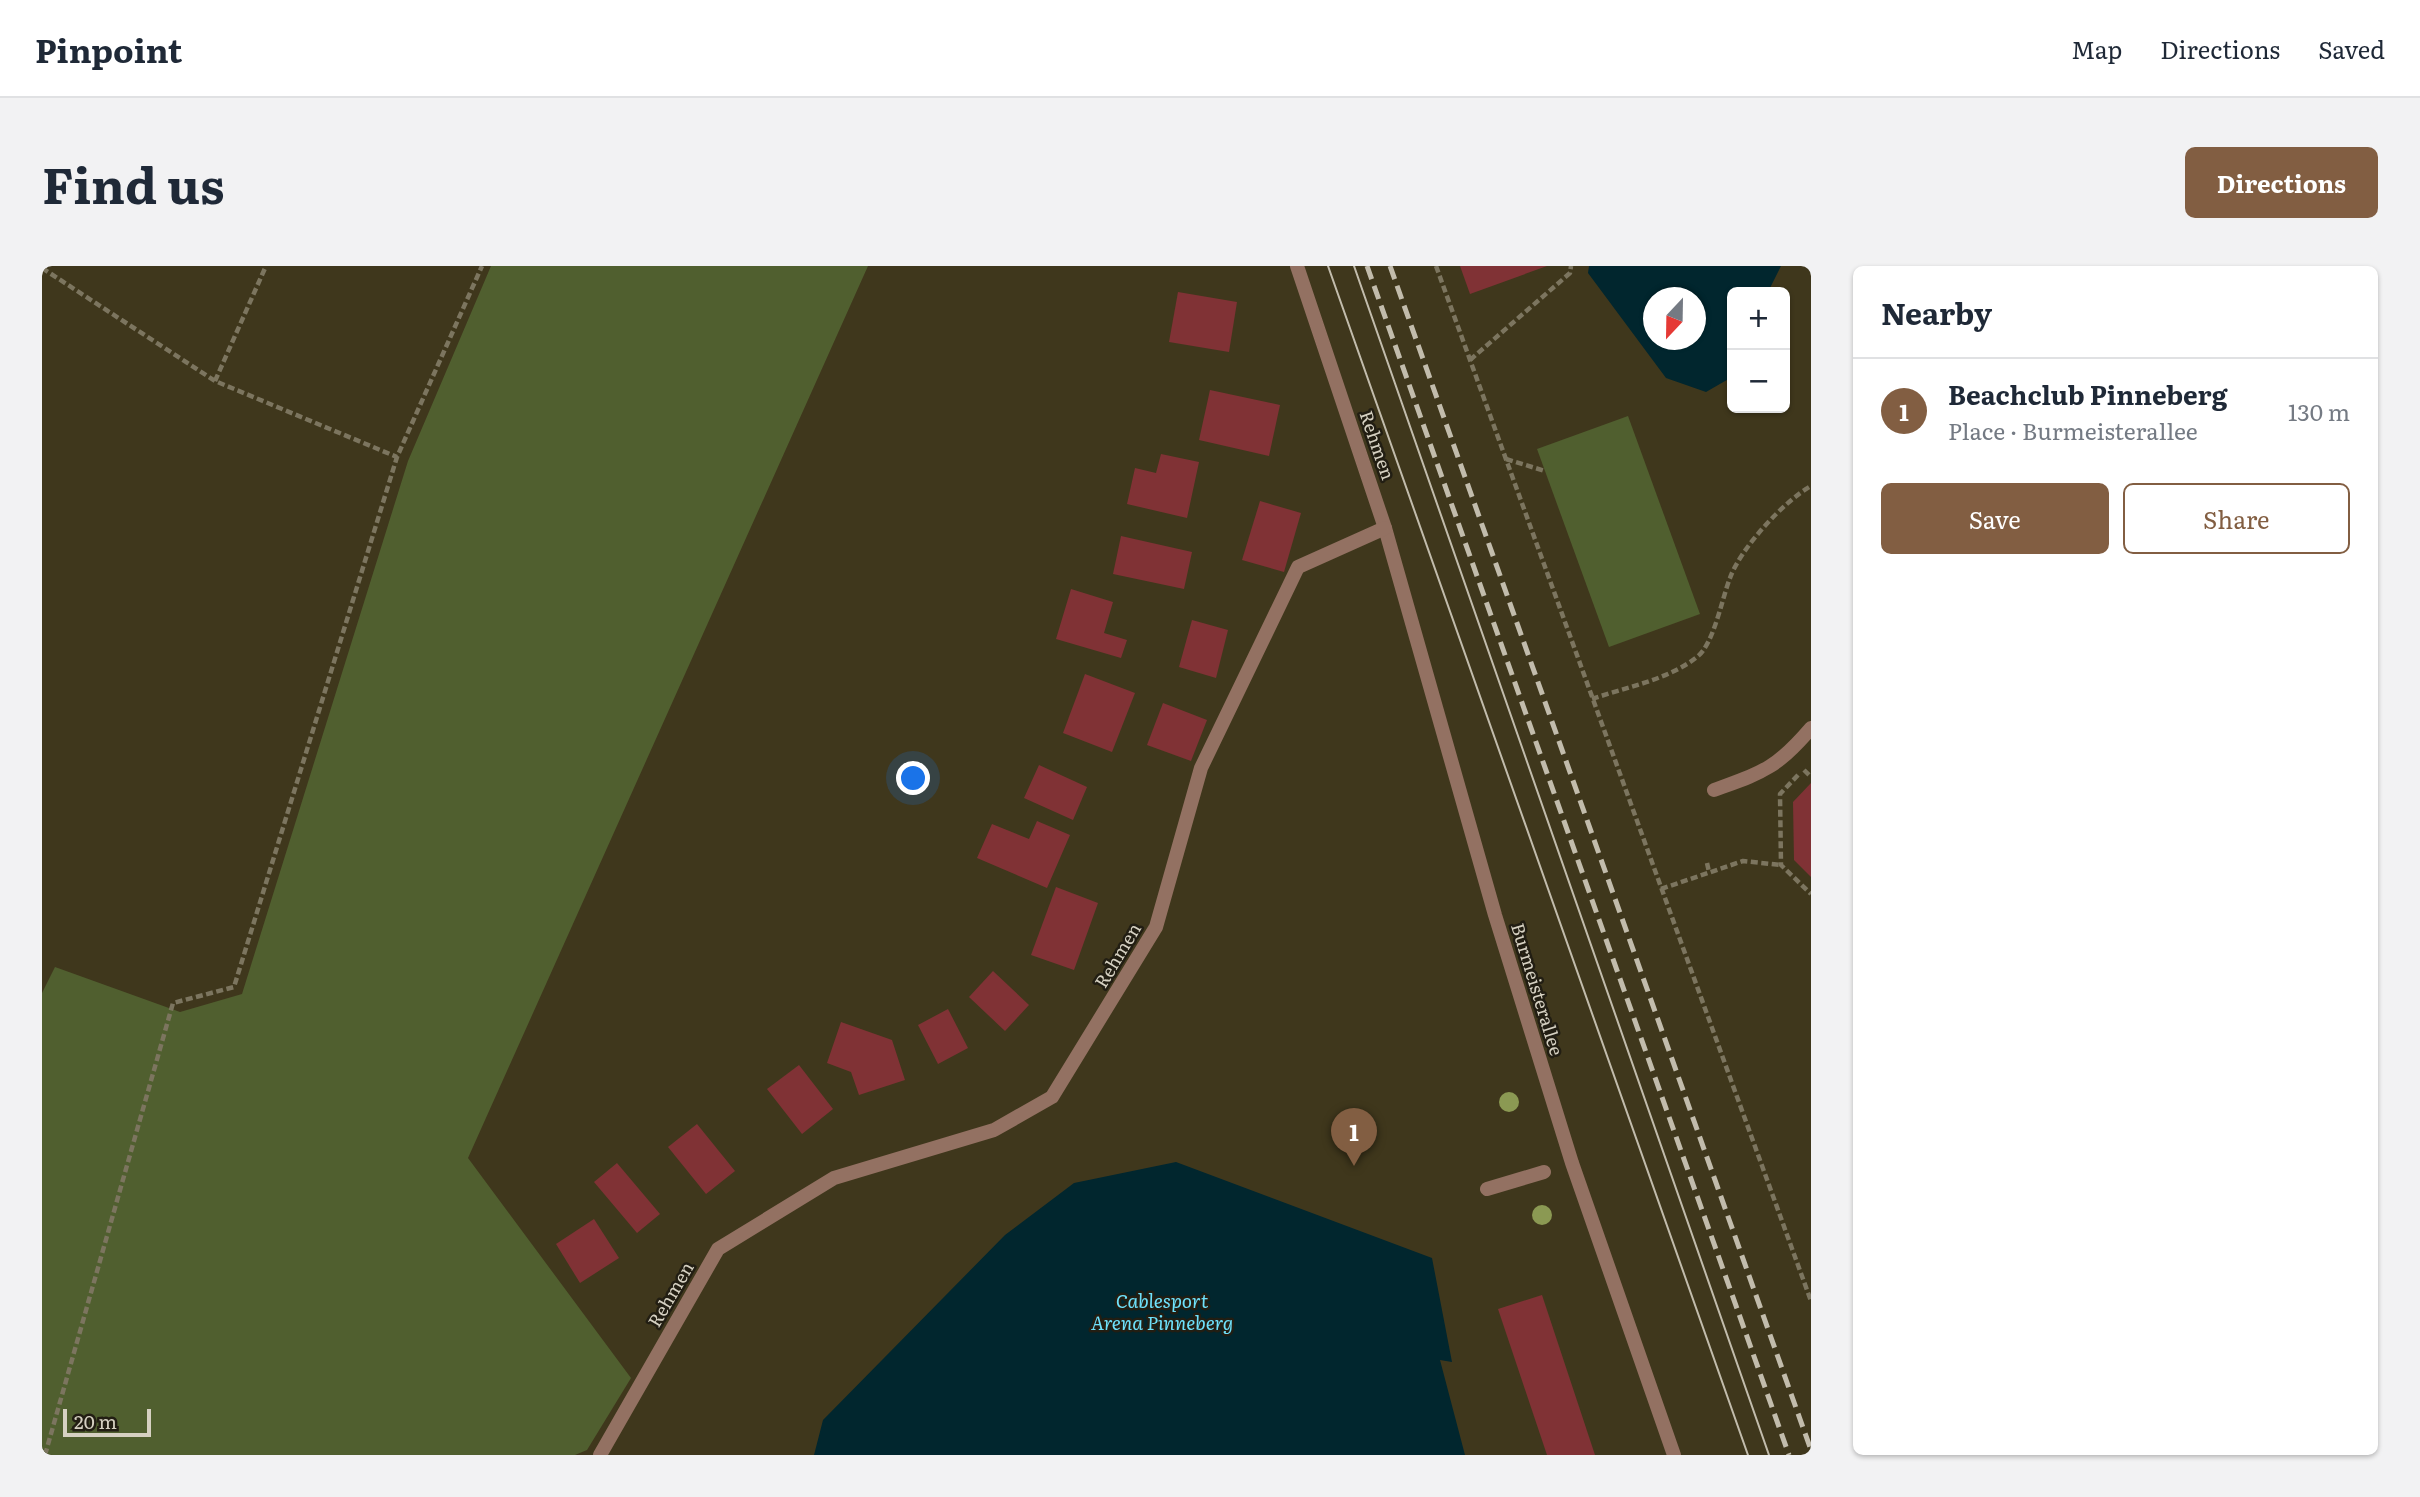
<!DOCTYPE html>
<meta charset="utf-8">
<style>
:root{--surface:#fff;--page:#f2f2f3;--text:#1f2937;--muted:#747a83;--line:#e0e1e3;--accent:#825e42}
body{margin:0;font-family:Literata,serif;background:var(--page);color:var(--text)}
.controls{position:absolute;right:21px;top:21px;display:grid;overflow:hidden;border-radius:10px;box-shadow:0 2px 5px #0004}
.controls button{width:63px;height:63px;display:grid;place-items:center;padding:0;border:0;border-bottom:2px solid var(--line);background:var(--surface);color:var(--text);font:35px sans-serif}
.compass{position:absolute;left:1601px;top:21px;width:63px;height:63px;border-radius:50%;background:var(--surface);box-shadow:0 2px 5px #0004;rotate:202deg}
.scale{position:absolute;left:21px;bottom:18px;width:88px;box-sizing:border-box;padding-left:7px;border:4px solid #d6d1c2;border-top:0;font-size:19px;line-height:24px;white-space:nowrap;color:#d6d1c2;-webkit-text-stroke:5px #221e13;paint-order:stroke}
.you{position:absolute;left:872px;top:513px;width:24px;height:24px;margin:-18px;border:5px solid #fff;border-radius:50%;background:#1a73e8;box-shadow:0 0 0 10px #1a73e833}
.badge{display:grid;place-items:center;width:46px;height:46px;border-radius:50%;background:var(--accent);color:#fff;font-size:23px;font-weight:700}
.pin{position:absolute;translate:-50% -58px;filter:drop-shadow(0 2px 4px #0008)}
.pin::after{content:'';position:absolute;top:37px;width:24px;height:21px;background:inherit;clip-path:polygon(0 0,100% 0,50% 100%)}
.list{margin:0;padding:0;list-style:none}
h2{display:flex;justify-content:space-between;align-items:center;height:91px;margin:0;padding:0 28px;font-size:30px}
h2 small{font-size:23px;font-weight:400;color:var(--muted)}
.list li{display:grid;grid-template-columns:46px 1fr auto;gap:21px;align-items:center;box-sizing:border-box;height:105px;padding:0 28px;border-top:2px solid var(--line)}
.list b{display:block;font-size:26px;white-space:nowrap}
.list p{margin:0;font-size:23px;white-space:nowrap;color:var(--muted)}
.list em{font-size:23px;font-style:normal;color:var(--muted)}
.actions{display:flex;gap:14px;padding:21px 28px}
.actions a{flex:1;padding:16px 0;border:2px solid var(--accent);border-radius:10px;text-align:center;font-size:24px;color:var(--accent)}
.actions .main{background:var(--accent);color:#fff}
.map{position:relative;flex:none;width:1769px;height:1189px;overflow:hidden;border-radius:10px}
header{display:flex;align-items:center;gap:42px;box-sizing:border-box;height:98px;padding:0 35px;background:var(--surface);border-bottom:2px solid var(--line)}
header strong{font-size:33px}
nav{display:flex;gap:38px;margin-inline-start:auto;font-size:24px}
.intro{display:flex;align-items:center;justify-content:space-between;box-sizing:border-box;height:168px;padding:0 42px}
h1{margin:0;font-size:49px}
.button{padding:18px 32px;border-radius:10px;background:var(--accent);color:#fff;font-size:24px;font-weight:700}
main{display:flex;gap:42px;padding:0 42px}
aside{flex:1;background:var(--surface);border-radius:10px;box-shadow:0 2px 5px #0004}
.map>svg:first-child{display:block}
.green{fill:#505f2f}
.water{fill:#01262e;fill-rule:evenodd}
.building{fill:#803235}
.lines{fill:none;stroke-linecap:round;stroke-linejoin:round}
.path{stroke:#7c755f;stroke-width:4.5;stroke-dasharray:7 3.5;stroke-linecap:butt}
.service{stroke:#937162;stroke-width:14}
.minor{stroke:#937162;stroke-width:14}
.tram{stroke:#c2bcac;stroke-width:2}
.rail{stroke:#c2bcac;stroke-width:5;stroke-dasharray:14 7;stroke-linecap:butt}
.tree{fill:#8b9953}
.labels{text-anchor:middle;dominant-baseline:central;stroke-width:5;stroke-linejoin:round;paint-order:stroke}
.street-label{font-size:18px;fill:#d6d1c2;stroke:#221e13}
.water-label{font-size:19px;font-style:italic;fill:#6ee1fb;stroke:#221e13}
</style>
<header>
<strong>Pinpoint</strong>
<nav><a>Map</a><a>Directions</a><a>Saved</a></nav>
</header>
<div class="intro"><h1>Find us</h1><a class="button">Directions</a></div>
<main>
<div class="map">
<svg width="1769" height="1189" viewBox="0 0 1769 1189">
<rect width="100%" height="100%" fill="#3f371c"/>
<g class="green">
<path d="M449,0h377l-400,892 163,220 -44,72 -12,5h-533v-462l13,-26 125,45 62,-18 166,-533z"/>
<path d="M1586,150l72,198 -91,33 -72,-198z"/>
</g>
<g class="water">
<path d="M1547,0h192l-13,26h-36v85l-26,15 -40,-14 -78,-105zM1612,32h42v42h-42z"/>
<path d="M1134,896l256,96 20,104 -12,-2 25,95h-651l9,-35 182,-185 69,-52z"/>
</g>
<g class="building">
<path d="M1418,0h87l-77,28z"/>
<path d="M1136,26l59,10 -8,50 -60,-10z"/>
<path d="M1168,124l70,15 -11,51 -70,-16z"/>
<path d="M1119,188l38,8 -12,56 -60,-14 8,-36 21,5z"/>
<path d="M1218,235l41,12 -17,59 -42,-12z"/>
<path d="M1079,270l71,16 -8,37 -71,-15z"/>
<path d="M1029,323l42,13 -9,31 23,7 -6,18 -65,-19z"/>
<path d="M1150,354l36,10 -12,48 -37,-11z"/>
<path d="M1043,408l50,19 -23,59 -49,-19z"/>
<path d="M1121,437l44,17 -16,41 -44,-16z"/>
<path d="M997,499l48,22 -14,33 -49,-22z"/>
<path d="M1769,517v94l-17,-17 -1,-58z"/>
<path d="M995,555l33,14 -23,53 -70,-30 15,-34 37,15z"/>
<path d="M1014,621l42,16 -24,67 -43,-15z"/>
<path d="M951,705l36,34 -24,26 -36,-34z"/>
<path d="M906,743l20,39 -30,16 -20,-39z"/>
<path d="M799,756l51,18 13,40 -46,15 -8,-23 -24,-9z"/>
<path d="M757,799l34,44 -31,25 -35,-45z"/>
<path d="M655,858l38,47 -29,23 -38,-47z"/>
<path d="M575,897l43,51 -23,19 -43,-51z"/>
<path d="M552,953l25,39 -39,25 -24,-39z"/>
<path d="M1500,1029l53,160h-48l-49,-146z"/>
</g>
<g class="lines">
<g class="path">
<path d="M1394,0l375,1035"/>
<path d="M0,2l173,113 182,76"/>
<path d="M1428,94l100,-87 1,-7"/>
<path d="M173,115l51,-115"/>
<path d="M1464,193l39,12"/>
<path d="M1550,433c34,-12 76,-19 105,-42 17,-13 25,-59 33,-79 10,-29 54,-77 81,-92"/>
<path d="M1762,504l7,7"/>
<path d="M1756,509l-18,19 1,71 30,29"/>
<path d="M1665,597l2,9"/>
<path d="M1619,623l82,-28 38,4"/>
<path d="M3,1189l128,-452 61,-16 163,-530 85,-191"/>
</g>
<g class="service">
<path d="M1672,524c49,-18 62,-21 97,-62"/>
<path d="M1445,923l57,-17"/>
</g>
<g class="minor">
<path d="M1255,0l88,262 110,387 77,248 102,292"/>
<path d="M558,1189l118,-206 116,-71 160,-48 58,-33 104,-170 45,-159 97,-201 87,-39"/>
</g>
<g class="tram">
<path d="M1286,0l420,1189"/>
<path d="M1312,0l415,1189"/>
</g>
<g class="rail">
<path d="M1325,0l422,1189"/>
<path d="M1348,0l421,1184"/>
</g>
</g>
<g class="tree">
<circle cx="1467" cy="836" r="10"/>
<circle cx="1500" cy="949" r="10"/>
</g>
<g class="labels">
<g class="street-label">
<text transform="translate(1336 179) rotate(71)">Rehmen</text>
<text transform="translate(1075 689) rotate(-59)">Rehmen</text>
<text transform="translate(1496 723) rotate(73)">Burmeisterallee</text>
<text transform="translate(628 1028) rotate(-60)">Rehmen</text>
</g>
<g class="water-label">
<text x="1120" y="1034">Cablesport<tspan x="1120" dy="22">Arena Pinneberg</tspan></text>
</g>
</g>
</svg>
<div class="controls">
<button>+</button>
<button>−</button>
</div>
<svg class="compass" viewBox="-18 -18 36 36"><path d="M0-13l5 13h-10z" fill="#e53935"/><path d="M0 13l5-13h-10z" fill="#747a83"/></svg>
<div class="scale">20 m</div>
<div class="you"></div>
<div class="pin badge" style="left:1312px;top:900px">1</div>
</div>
<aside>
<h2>Nearby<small></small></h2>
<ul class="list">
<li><span class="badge">1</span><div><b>Beachclub Pinneberg</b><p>Place · Burmeisterallee</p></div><em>130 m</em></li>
</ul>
<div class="actions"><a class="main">Save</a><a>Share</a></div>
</aside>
</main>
